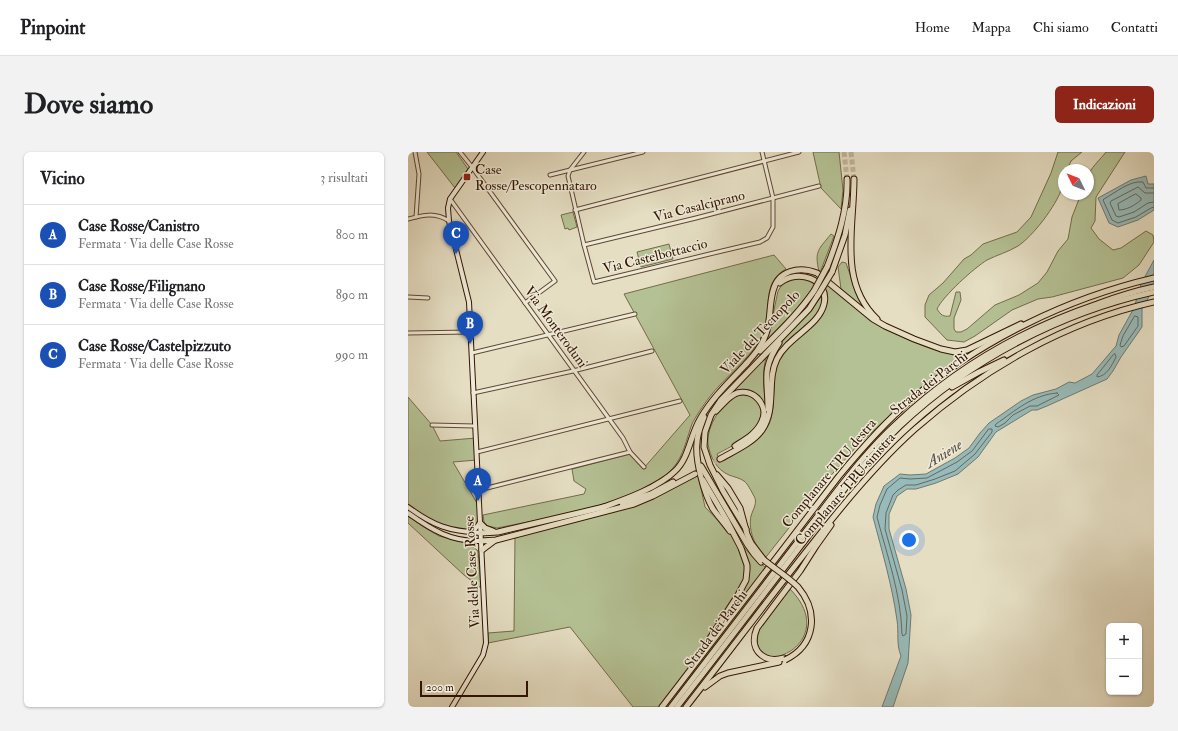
<!DOCTYPE html>
<html lang="it">
<meta charset="utf-8">
<style>
:root{--surface:#fff;--page:#f2f2f2;--text:#202124;--muted:#757577;--line:#e0e0e0;--accent:#8f2418}
body{margin:0;font-family:"IM FELL Double Pica",serif;background:var(--page);color:var(--text)}
.controls{position:absolute;right:12px;bottom:12px;display:grid;overflow:hidden;border-radius:6px;box-shadow:0 1px 3px #0004}
.controls button{width:36px;height:36px;display:grid;place-items:center;padding:0;border:0;border-bottom:1px solid var(--line);background:var(--surface);color:var(--text);font:20px sans-serif}
.compass{position:absolute;left:650px;top:12px;width:36px;height:36px;border-radius:50%;background:var(--surface);box-shadow:0 1px 3px #0004;rotate:313deg}
.scale{position:absolute;left:12px;bottom:10px;width:108px;box-sizing:border-box;padding-left:4px;border:2px solid #341501;border-top:0;font-size:11px;line-height:14px;white-space:nowrap;color:#341501;-webkit-text-stroke:3px #eeead8;paint-order:stroke}
.you{position:absolute;left:501px;top:388px;width:14px;height:14px;margin:-10px;border:3px solid #fff;border-radius:50%;background:#1a73e8;box-shadow:0 0 0 6px #1a73e833}
.badge{display:grid;place-items:center;width:26px;height:26px;border-radius:50%;background:var(--accent);color:#fff;font-size:13px;font-weight:700}
.pin{position:absolute;translate:-50% -33px;filter:drop-shadow(0 1px 2px #0008)}
.pin::after{content:'';position:absolute;top:21px;width:14px;height:12px;background:inherit;clip-path:polygon(0 0,100% 0,50% 100%)}
.list{margin:0;padding:0;list-style:none}
h2{display:flex;justify-content:space-between;align-items:center;height:52px;margin:0;padding:0 16px;font-size:17px}
h2 small{font-size:13px;font-weight:400;color:var(--muted)}
.list li{display:grid;grid-template-columns:26px 1fr auto;gap:12px;align-items:center;box-sizing:border-box;height:60px;padding:0 16px;border-top:1px solid var(--line)}
.list b{display:block;font-size:15px;white-space:nowrap}
.list p{margin:0;font-size:13px;white-space:nowrap;color:var(--muted)}
.list em{font-size:13px;font-style:normal;color:var(--muted)}
.map{position:relative;flex:none;width:746px;height:555px;overflow:hidden;border-radius:6px}
header{display:flex;align-items:center;gap:24px;box-sizing:border-box;height:56px;padding:0 20px;background:var(--surface);border-bottom:1px solid var(--line)}
header strong{font-size:19px}
nav{display:flex;gap:22px;margin-inline-start:auto;font-size:14px}
.intro{display:flex;align-items:center;justify-content:space-between;box-sizing:border-box;height:96px;padding:0 24px}
h1{margin:0;font-size:28px}
.button{padding:10px 18px;border-radius:6px;background:var(--accent);color:#fff;font-size:14px;font-weight:700}
main{display:flex;gap:24px;padding:0 24px}
aside{flex:1;background:var(--surface);border-radius:6px;box-shadow:0 1px 3px #0004}
.map>svg:first-child{display:block}
.green{fill:#b4c194;stroke:#746b4a}
.water{fill:#97bbba;stroke:#6f7970}
.lines{fill:none;stroke-linecap:round;stroke-linejoin:round}
.shore{stroke:#66685e;stroke-width:1}
.highway-tunnel{stroke:#c2b69c;stroke-width:5;stroke-dasharray:5 2.5;stroke-linecap:butt}
.street-casing{stroke:#604732;stroke-width:5}
.secondary-casing{stroke:#341501;stroke-width:6}
.highway-casing{stroke:#341501;stroke-width:7}
.street{stroke:#eeead8;stroke-width:3}
.secondary{stroke:#eeead8;stroke-width:4}
.highway{stroke:#e5dec3;stroke-width:5}
.highway-bridge-casing{stroke:#341501;stroke-width:7;stroke-linecap:butt}
.highway-bridge{stroke:#e5dec3;stroke-width:5}
.poi-dot{fill:#8f2418;stroke:#eeead8;stroke-width:1.5}
.labels{text-anchor:middle;dominant-baseline:central;stroke-width:3;stroke-linejoin:round;paint-order:stroke}
.poi-label{font-size:14px;fill:#341501;stroke:#eeead8;text-anchor:start}
.street-label{font-size:14px;fill:#341501;stroke:#eeead8}
.water-label{font-size:15px;font-style:italic;fill:#574f42;stroke:#eeead8}
</style>
<header>
<strong>Pinpoint</strong>
<nav><a>Home</a><a>Mappa</a><a>Chi siamo</a><a>Contatti</a></nav>
</header>
<div class="intro"><h1>Dove siamo</h1><a class="button">Indicazioni</a></div>
<main>
<aside>
<h2>Vicino<small>3 risultati</small></h2>
<ul class="list">
<li><span class="badge" style="background:#1a4fb4">A</span><div><b>Case Rosse/Canistro</b><p>Fermata · Via delle Case Rosse</p></div><em>800 m</em></li>
<li><span class="badge" style="background:#1a4fb4">B</span><div><b>Case Rosse/Filignano</b><p>Fermata · Via delle Case Rosse</p></div><em>890 m</em></li>
<li><span class="badge" style="background:#1a4fb4">C</span><div><b>Case Rosse/Castelpizzuto</b><p>Fermata · Via delle Case Rosse</p></div><em>990 m</em></li>
</ul>
</aside>
<div class="map">
<svg width="746" height="555" viewBox="0 0 746 555">
<rect width="100%" height="100%" fill="#e5dec3"/>
<filter id="stains"><feTurbulence type="fractalNoise" baseFrequency=".005" numOctaves="4"/><feColorMatrix values="0 0 0 0 .2 0 0 0 0 .09 0 0 0 0 .02 0 0 0 .5 -.17"/></filter>
<radialGradient id="worn" r=".72"><stop offset=".6" stop-color="#630" stop-opacity="0"/><stop offset="1" stop-color="#630" stop-opacity=".3"/></radialGradient>
<g class="green">
<path d="M19,0h29l12,17 -13,19z"/>
<path d="M405,0h26l4,38 -2,19 -20,-21z"/>
<path d="M650,0h24l-11,9 -4,9h-3c0,6 1,12 -2,18 -6,18 -29,48 -44,58 -10,6 -21,9 -31,14 -13,8 -44,36 -50,49 4,6 6,8 13,7l6,-24h4l1,8 -7,18v11l2,3h5l6,-3 28,-24 24,-10 19,-12 9,-11 11,-21 10,-12 4,-22 9,-23h7c0,-5 -1,-12 0,-17 1,-8 13,-18 18,-25h19l-29,45 -1,24 -4,7 8,11 14,11 8,-2 25,-17 7,4 1,7 -15,23 -16,13 -71,19 -14,2 -26,11 -37,26 -11,6 -17,-2 -22,-23v-12l4,-10 14,-12 21,-24 7,-4 12,-11 34,-12 14,-15 20,-44z"/>
<path d="M165,60l4,15 -8,3 -1,-2 -3,1 -4,-14z"/>
<path d="M423,82l3,2 -13,34 -2,1c-5,-20 0,-22 12,-37z"/>
<path d="M261,92l4,15 -32,8 -4,-15z"/>
<path d="M366,103l12,14c-27,15 -12,42 -23,65 -13,26 -38,42 -55,65 -3,4 -14,20 -16,25 -6,16 -8,31 -19,44 -4,6 -11,9 -17,13 -47,29 -105,36 -159,47l-9,-2 -4,-4 -1,-7 101,-21 2,-5 -12,-8 -2,-12 58,-15 13,15 47,-54 -66,-121z"/>
<path d="M434,110l4,1 11,31 12,20 -28,-25 -3,-22z"/>
<path d="M396,126l11,5 -2,5 -19,24 -27,28 3,-11 8,-38 5,-8 7,-4z"/>
<path d="M420,132l47,39 6,4c28,12 60,32 91,25l-29,19 -32,25 -54,50 -31,35 -60,76c-11,-10 -18,-26 -15,-41 2,-7 7,-13 3,-20 -3,-5 -6,-12 -10,-15 -4,-3 -10,-4 -15,-6 -12,-5 -19,-18 -21,-31 -3,-23 31,-69 51,-40 15,22 -27,42 -42,50l3,7c21,-11 48,-21 52,-47 2,-8 1,-17 2,-25 0,-13 1,-24 8,-35 11,-17 56,-39 43,-64z"/>
<path d="M414,144c2,21 -23,32 -35,45 -4,4 -8,9 -11,14 -7,11 -7,24 -8,37l1,-26 8,-19z"/>
<path d="M359,203c-6,17 -3,34 -1,52 -6,-12 -15,-20 -28,-17l-2,-1z"/>
<path d="M0,245l24,28 8,16 36,-3 1,22 -24,2 27,46 1,25 -39,-6 -34,-21z"/>
<path d="M290,323l7,32 50,52 30,24 -95,124h-57l-63,-80 -82,16v-10l26,-2 1,-94 139,-39z"/>
<path d="M0,364l14,10 17,10 31,8 8,7 3,37 -17,-13 -56,-52z"/>
<path d="M382,437c55,56 -44,96 -32,42z"/>
</g>
<g class="water">
<path d="M738,24l2,8h6v26l-16,10 -20,7 -9,-4 -11,-25 33,-18z"/>
<path d="M746,108v26l-3,7 -9,16v18l-21,30 -8,14 -6,8 -60,27 -10,4h-5l-36,22 -18,25 -20,17 -22,9 -20,6h-9l-10,7 -8,18v15l17,60 5,26 -3,48 -15,44h-11l19,-51c-5,-12 -2,-24 -4,-36 -5,-35 -15,-69 -24,-103l3,-13 8,-18 16,-12 10,1 16,-1 29,-16 14,-10 11,-15 9,-10 32,-22 12,-6 23,-6 13,-7 6,1 17,-9 24,-28 3,-11 15,-27 7,-24z"/>
</g>
<g class="lines">
<g class="shore">
<path d="M746,36h-8l-3,-6c-13,-2 -28,11 -39,17l-1,1 9,20 6,3 18,-6 15,-9 3,-1"/>
<path d="M746,41h-9l-7,-6 -27,14 -1,2 6,13 3,1 15,-5 14,-9 6,-1"/>
<path d="M728,42l5,4v2c-6,5 -14,10 -22,10l-1,-6z"/>
<path d="M727,164l3,1v9l-14,20 -3,1 -1,-2 3,-9z"/>
<path d="M707,202l1,3c-4,8 -9,19 -19,20v-2l16,-20z"/>
<path d="M649,241l2,2 -22,11h-7l-17,9 -8,8 -7,4 -3,-1 1,-2c19,-13 36,-29 61,-31z"/>
<path d="M581,277h3v3l-17,22 -20,17 -20,8 -19,6h-10l-8,5 -5,5 -7,18 -1,16 17,61 5,26 -1,18 -3,2 -1,-2c-1,-40 -15,-79 -25,-117l3,-12 7,-16 13,-11 10,1 17,-1 30,-16 15,-11z"/>
</g>
<g class="highway-tunnel">
<path d="M436,0l3,27"/>
<path d="M443,0l3,27"/>
<path d="M287,322l25,-15"/>
</g>
<defs>
<g id="street">
<path d="M7,0l4,22 -3,43"/>
<path d="M52,0l12,15 83,114 -30,22"/>
<path d="M176,0l-14,18 -2,6 16,69 10,37 128,-31 38,-9 7,-4 6,-11v-29l-11,-46"/>
<path d="M142,23l93,-23"/>
<path d="M42,47l173,239 7,14 14,15"/>
<path d="M167,58l224,-58"/>
<path d="M0,67c15,-4 27,-7 41,2"/>
<path d="M176,93l112,-27 123,-32"/>
<path d="M0,145l20,1"/>
<path d="M0,181l62,-1"/>
<path d="M64,201l163,-39"/>
<path d="M65,241l100,-22 79,-20"/>
<path d="M24,273l43,1"/>
<path d="M69,300l203,-51"/>
<path d="M71,338l151,-38"/>
</g>
<g id="secondary">
<path d="M0,355c26,19 40,24 73,26"/>
<path d="M0,361c24,17 43,29 73,28"/>
<path d="M60,379l7,-2 5,-6"/>
<path d="M44,555l31,-52 3,-12 -17,-341 -20,-81 -1,-13 2,-9 33,-47"/>
</g>
<g id="highway">
<path d="M446,27c0,48 -16,103 23,140"/>
<path d="M419,115c11,-28 21,-58 20,-88"/>
<path d="M424,120l13,-37 5,-25"/>
<path d="M352,199c19,-19 38,-37 54,-60"/>
<path d="M338,212c8,-9 16,-18 20,-30 5,-14 3,-29 7,-43 5,-21 26,-25 44,-18l56,46 12,7 29,13 27,10 14,3 12,-2 54,-26"/>
<path d="M544,235l27,-15 25,-12"/>
<path d="M360,257c0,-30 -7,-39 11,-66"/>
<path d="M308,259c6,-6 13,-15 21,-18 17,-5 32,13 25,28 -5,12 -16,18 -27,25"/>
<path d="M296,265c-3,8 -7,17 -7,26 -2,17 7,51 16,66 5,7 12,15 17,22"/>
<path d="M312,307c14,-8 33,-16 42,-29 15,-22 4,-49 15,-71 11,-22 42,-33 47,-55 6,-25 -27,-36 -44,-21"/>
<path d="M293,314l46,78 7,10 7,8"/>
<path d="M309,323l11,13 12,20 7,26 4,9 13,17"/>
<path d="M295,328l23,39 15,29 6,17v5l-1,10 -8,15 -33,51"/>
<path d="M214,351l29,-9 22,-12"/>
<path d="M193,356c22,-8 57,-20 74,-37 14,-13 15,-35 25,-52 12,-21 30,-38 47,-56"/>
<path d="M72,371l5,5 8,3"/>
<path d="M338,377l-23,-38 -13,-26 -6,-18 1,-15 6,-17 10,-15 88,-91 9,-14"/>
<path d="M73,381l17,-1 106,-25"/>
<path d="M73,389l15,-1 138,-36 19,-8 42,-22"/>
<path d="M74,398l12,-9"/>
<path d="M376,506c-21,6 -36,-9 -27,-30l43,-57 16,-25 15,-21"/>
<path d="M297,535l15,-11 8,-3 51,-11"/>
<path d="M254,555l177,-231c23,-28 46,-54 73,-77 67,-58 156,-101 242,-121"/>
<path d="M263,555c45,-58 90,-117 135,-176 29,-37 56,-76 91,-108 57,-54 126,-94 200,-119 19,-7 38,-13 57,-17"/>
<path d="M269,555c44,-56 86,-112 129,-168 30,-39 59,-79 94,-113 70,-66 160,-113 254,-134"/>
<path d="M278,555c43,-55 84,-110 127,-164 31,-40 64,-80 102,-114 68,-60 150,-107 239,-127"/>
</g>
</defs>
<use href="#street" class="street-casing"/>
<use href="#secondary" class="secondary-casing"/>
<use href="#highway" class="highway-casing"/>
<use href="#street" class="street"/>
<use href="#secondary" class="secondary"/>
<use href="#highway" class="highway"/>
<defs>
<g id="highway-bridge">
<path d="M406,139l13,-24"/>
<path d="M410,143l14,-23"/>
<path d="M356,408c11,9 24,17 34,27 21,25 18,58 -13,73"/>
</g>
</defs>
<use href="#highway-bridge" class="highway-bridge-casing"/>
<use href="#highway-bridge" class="highway-bridge"/>
</g>
<rect class="poi-dot" x="55" y="21" width="8" height="8" rx="2"/>
<g class="labels">
<g class="poi-label">
<text x="67" y="17">Case<tspan x="67" dy="16">Rosse/Pescopennataro</tspan></text>
</g>
<g class="street-label">
<text transform="translate(291 54) rotate(-14)">Via Casalciprano</text>
<text transform="translate(247 104) rotate(-14)">Via Castelbottaccio</text>
<text transform="translate(148 175) rotate(54)">Via Monteroduni</text>
<text transform="translate(352 180) rotate(-47)">Viale del Tecnopolo</text>
<text transform="translate(521 231) rotate(-38)">Strada dei Parchi</text>
<text transform="translate(421 321) rotate(-50)">Complanare TPU destra</text>
<text transform="translate(437 337) rotate(-49)">Complanare TPU sinistra</text>
<text transform="translate(64 420) rotate(-93)">Via delle Case Rosse</text>
<text transform="translate(308 477) rotate(-53)">Strada dei Parchi</text>
</g>
<g class="water-label">
<text transform="translate(536 302) rotate(-32)">Aniene</text>
</g>
</g>
<rect width="100%" height="100%" filter="url(#stains)"/>
<rect width="100%" height="100%" fill="url(#worn)"/>
</svg>
<div class="controls">
<button>+</button>
<button>−</button>
</div>
<svg class="compass" viewBox="-18 -18 36 36"><path d="M0-13l5 13h-10z" fill="#e53935"/><path d="M0 13l5-13h-10z" fill="#757577"/></svg>
<div class="scale">200 m</div>
<div class="you"></div>
<div class="pin badge" style="left:70px;top:349px;background:#1a4fb4">A</div>
<div class="pin badge" style="left:62px;top:192px;background:#1a4fb4">B</div>
<div class="pin badge" style="left:48px;top:102px;background:#1a4fb4">C</div>
</div>
</main>
